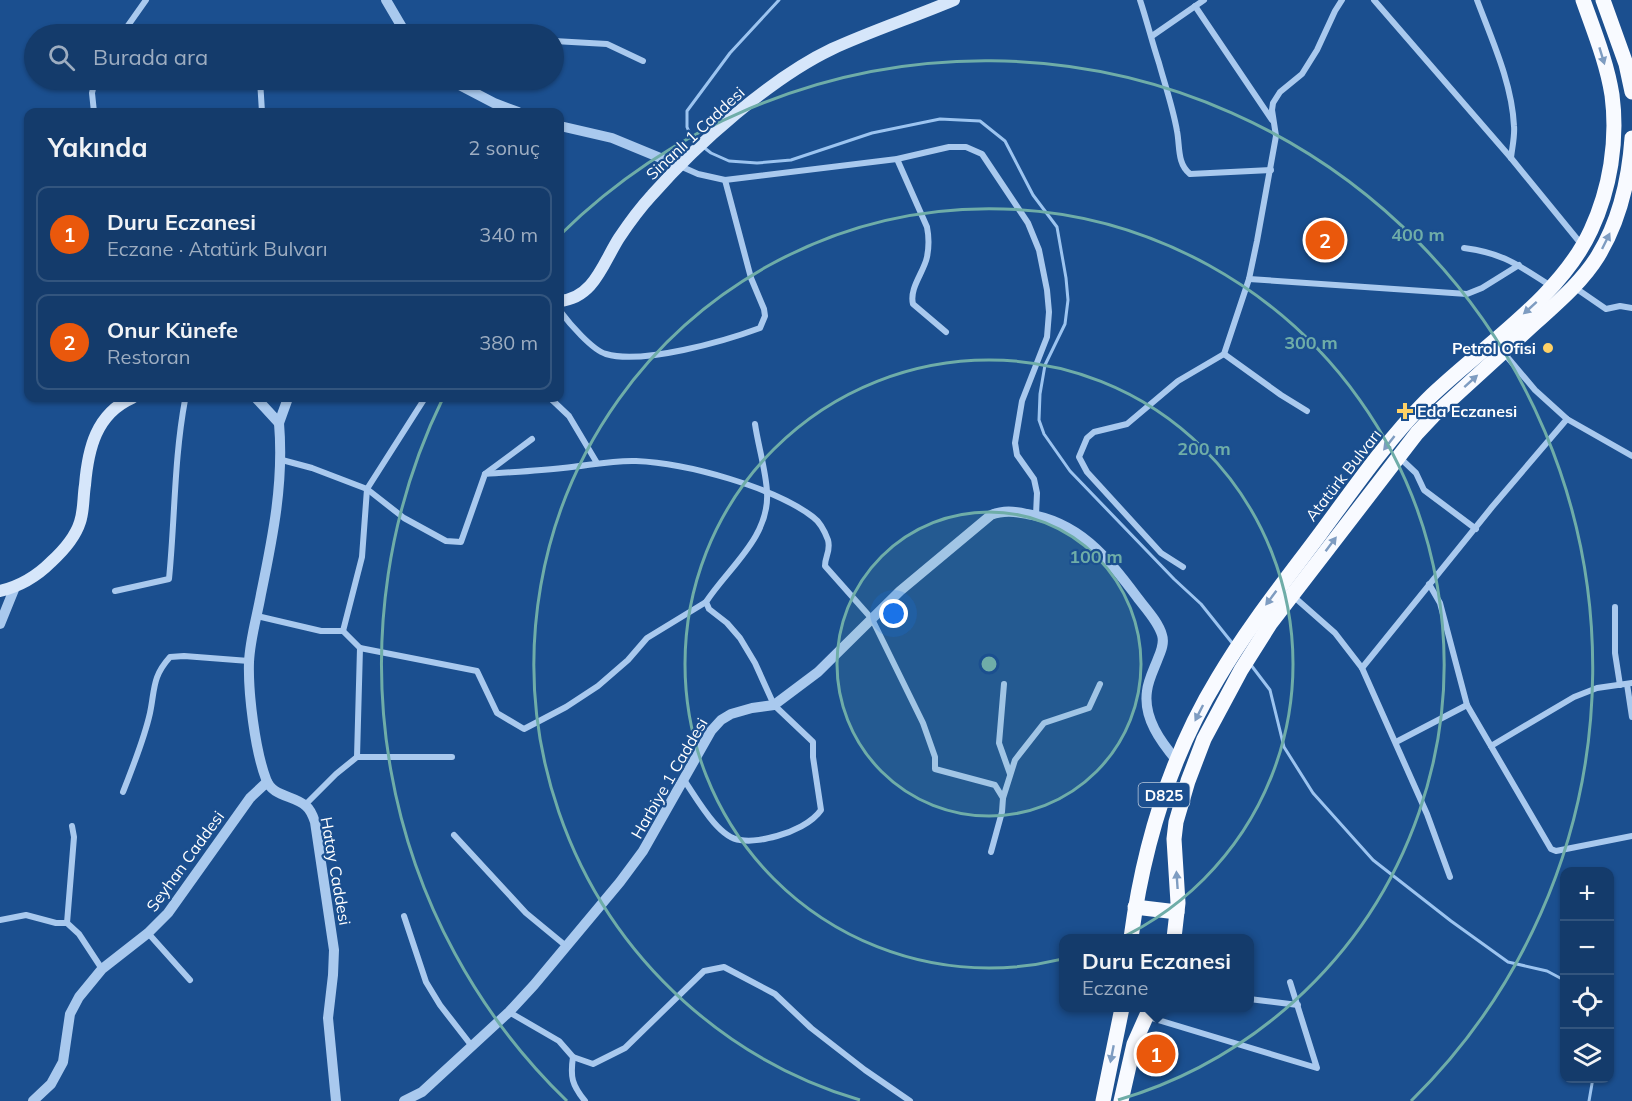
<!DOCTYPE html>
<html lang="tr">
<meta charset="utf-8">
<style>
:root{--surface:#143b6b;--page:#214673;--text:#f1f3f6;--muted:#9dadc1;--line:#33557e;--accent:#ea580c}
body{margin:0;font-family:Mulish,sans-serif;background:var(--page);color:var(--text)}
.controls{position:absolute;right:18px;bottom:18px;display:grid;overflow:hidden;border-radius:12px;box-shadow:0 2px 4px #0004}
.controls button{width:54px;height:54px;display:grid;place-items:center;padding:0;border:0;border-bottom:2px solid var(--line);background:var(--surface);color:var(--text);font:30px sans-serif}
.you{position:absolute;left:894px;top:614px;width:21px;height:21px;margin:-15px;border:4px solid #fff;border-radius:50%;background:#1a73e8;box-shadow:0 0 0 9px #1a73e833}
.badge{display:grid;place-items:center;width:39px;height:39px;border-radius:50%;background:var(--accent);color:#fff;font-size:20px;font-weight:700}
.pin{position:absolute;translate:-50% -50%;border:3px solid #fff;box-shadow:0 2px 6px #0006}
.popup{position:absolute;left:1059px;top:934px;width:195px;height:78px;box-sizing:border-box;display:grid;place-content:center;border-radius:12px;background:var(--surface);filter:drop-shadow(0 2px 4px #0005);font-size:20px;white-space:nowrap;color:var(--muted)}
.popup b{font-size:22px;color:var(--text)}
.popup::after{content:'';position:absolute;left:50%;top:100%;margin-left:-12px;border:12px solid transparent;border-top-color:var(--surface)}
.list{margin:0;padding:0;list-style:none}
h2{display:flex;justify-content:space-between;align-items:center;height:78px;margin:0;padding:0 24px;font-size:26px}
h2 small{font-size:20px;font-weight:400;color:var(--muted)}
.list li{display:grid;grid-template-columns:39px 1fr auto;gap:18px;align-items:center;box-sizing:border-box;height:96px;margin:0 12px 12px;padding:0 12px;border:2px solid var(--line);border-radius:12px}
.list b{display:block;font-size:22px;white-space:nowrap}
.list p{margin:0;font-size:20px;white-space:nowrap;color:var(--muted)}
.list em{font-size:20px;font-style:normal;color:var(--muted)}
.icon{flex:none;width:33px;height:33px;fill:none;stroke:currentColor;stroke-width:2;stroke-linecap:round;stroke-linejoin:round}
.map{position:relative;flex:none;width:1632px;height:1101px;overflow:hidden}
.search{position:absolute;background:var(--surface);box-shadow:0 2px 4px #0004;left:24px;top:24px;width:540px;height:66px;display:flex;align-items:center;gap:15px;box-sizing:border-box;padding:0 21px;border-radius:33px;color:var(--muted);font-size:22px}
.panel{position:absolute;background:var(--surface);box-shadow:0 2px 4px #0004;left:24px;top:108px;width:540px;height:294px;border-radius:12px}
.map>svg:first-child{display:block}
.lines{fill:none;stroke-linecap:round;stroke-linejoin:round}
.stream{stroke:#9cc4f0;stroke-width:3}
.minor{stroke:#a9c9ee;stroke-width:6}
.tertiary{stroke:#a9c9ee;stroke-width:10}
.secondary{stroke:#d6e6fa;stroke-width:12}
.trunk{stroke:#f8faff;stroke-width:15}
.oneway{fill:#7e9cc1}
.ring{fill:none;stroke:#6fada8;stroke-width:3}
.poi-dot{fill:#ffd166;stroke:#1b4f8f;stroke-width:2}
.labels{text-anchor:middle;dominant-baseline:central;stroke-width:4.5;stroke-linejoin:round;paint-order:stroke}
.shield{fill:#1b4f8f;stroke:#bbcadd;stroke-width:1.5}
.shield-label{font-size:15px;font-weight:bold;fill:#fff}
.street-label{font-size:16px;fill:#fff;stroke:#1b4f8f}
.poi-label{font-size:16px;font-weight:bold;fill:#fff;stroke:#1b4f8f;text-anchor:end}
.centre{fill:#6fada8;stroke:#1b4f8f;stroke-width:3}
.ring-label{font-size:18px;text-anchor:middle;font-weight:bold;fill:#6fada8;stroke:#1b4f8f;stroke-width:4.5;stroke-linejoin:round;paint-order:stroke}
</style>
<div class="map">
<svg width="1632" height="1101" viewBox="0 0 1632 1101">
<rect width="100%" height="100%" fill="#1b4f8f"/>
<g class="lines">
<g class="stream">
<path d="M697,142l-5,-3 -5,-12v-16l43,-58 49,-53"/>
<path d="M702,146l9,7 18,8 28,2 34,-3 81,-27 68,-14 40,2 25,20 28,54 24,32 9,51 2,22 -3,24 -20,41 -5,29 -1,26 5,14 26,37 104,108 27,25 32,40"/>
<path d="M1251,665l19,25 14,57 29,46 60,67 78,61 57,41 39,9 17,9"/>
<path d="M1589,1101l4,-23"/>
</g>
<g class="minor">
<path d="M1140,0c7,21 12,42 19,63 6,22 14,45 18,68 3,15 0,33 13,43l81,-4"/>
<path d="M1374,0l137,158 71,87"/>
<path d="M1477,0c15,40 35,83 37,126 1,10 -2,22 -3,32"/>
<path d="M1195,6l77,114"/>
<path d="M122,34l24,-34"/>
<path d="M1152,36l52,-36"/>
<path d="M554,41l53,3 36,17"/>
<path d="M260,80l2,32"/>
<path d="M94,112l-2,-19 3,-13"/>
<path d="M897,159l30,68c2,10 2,20 0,30 -3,15 -18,31 -14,47l33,28"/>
<path d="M680,166l18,8 27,6 172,-21 52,-12h17l16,7 46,69 11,27 8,40 2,22 -2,25 -25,64 -7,42 2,12 17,24 3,14 -1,22"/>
<path d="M1464,248c40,5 55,18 87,38"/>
<path d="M1249,279l218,15 15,-6 37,-23"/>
<path d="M1574,287l32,22 14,-3 12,2"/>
<path d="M560,311c9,12 32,39 46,43 36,11 119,-13 154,-26l5,-12 -1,-7 -13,-31 -26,-98"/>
<path d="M1503,352l32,38 32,29 65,37"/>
<path d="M1224,354l57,41 26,16"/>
<path d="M550,398l19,18 28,47"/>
<path d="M1398,456l18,17 8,17 52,39"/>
<path d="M282,460l30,8 55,21 37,29 42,23 15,1 24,-68c26,-2 52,-3 78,-6 24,-2 48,-8 73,-7 50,2 138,26 177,56 7,5 12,15 15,23 3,11 -3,16 -3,26l47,53 51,104 12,34v12l60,16 8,13 -1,14 -11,40"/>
<path d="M485,474l47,-35"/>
<path d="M1183,567l-22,-14 -74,-81 -8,-15 8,-19 7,-6 33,-8 51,-43 46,-27 25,-75 8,-38 19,-105 -4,-26 1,-7 7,-11 22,-18 15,-24 18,-39 7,-11"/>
<path d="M1429,584l11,19 27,102 84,144 5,2 76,-15"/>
<path d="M115,591l54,-12c6,-60 5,-120 16,-179l4,-2"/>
<path d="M1293,596l42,37 27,35 65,146 23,63"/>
<path d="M1615,607v46l5,32"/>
<path d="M257,616l64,15h22l17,17 117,23 20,42 27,16 42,-22 32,-21 30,-26 19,-22 59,-36"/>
<path d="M343,631l19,-74 5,-68 58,-91"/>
<path d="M1362,668l130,-161 75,-88"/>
<path d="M1004,684l-5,59 11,31"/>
<path d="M1627,684l5,33"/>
<path d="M1396,742l71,-37"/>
<path d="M1491,746l83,-49 23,-9 35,-5"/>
<path d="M357,757l3,-109"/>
<path d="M684,780c12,17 34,58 56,60 13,2 25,-1 37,-4 15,-4 35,-13 44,-26l-8,-53v-15l-39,-37 -19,-42 -15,-25 -13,-15 -18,-14 -3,-7c22,-34 64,-65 61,-110 -1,-21 -9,-47 -12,-68"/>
<path d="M123,792c10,-26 21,-52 27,-79 5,-24 2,-36 20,-56l14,-1 65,5"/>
<path d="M1003,798l12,-38 29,-37 45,-15 11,-24"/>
<path d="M305,805l31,-31 21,-17h95"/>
<path d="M454,835l72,78 40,33"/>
<path d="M404,916l22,66 14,23 31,40"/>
<path d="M0,920l26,-5 30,8h11l12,11 23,35"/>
<path d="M67,923l7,-86 -2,-11"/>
<path d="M148,933l42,47"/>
<path d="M1249,999l49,6"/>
<path d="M509,1012l50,29 14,16c-3,20 -1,28 12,44"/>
<path d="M1148,1017l169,51 -27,-86"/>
<path d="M573,1057l20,7 32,-16 79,-77 20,-4 51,27 36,34 54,42 45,31"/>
</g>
<g class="tertiary">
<path d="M386,0l20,34"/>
<path d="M450,80l44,23 24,9"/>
<path d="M560,126l52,12 68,28"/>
<path d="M256,398l23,25 9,-25"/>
<path d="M279,423c5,59 -6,113 -18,171 -4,23 -11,45 -12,68 -1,31 6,88 17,117 6,18 28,16 40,27 5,4 7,10 9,16l19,128 -1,25 -5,43 8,83"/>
<path d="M0,624l15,-37"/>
<path d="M33,1101l18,-17 12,-22 7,-48 9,-17 23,-28 46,-36 20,-20 82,-115 17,-16"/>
<path d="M404,1101l18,-9 87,-80 25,-27 86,-103 23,-31 68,-120 10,-11 10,-6 21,-6 22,-3 44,-33 82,-81 91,-76c12,-5 23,-4 36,-1 52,8 79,42 110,83 8,11 21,24 25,38 3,9 -2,18 -5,26 -4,10 -9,20 -10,30 -4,27 14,51 30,70"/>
</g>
<g class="secondary">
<path d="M560,301c34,-3 43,-38 59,-63 10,-15 21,-30 33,-43 45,-51 119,-117 180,-146 39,-18 82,-32 122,-49"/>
<path d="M0,591c21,-5 36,-14 51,-29 12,-11 24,-24 29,-40 4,-12 3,-25 5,-37 3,-36 11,-71 47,-87"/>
</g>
<g class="trunk">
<path d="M1603,0l23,64 6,28"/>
<path d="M1135,907l42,5"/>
<path d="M1131,938c12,-90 39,-181 87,-260 30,-51 67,-97 102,-144 34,-46 67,-94 107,-134 53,-52 133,-102 164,-170 19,-41 27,-89 21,-135 -5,-32 -18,-64 -29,-95"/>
<path d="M1174,938l4,-35 -4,-64 2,-17 12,-41 16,-42 37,-69 29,-46 147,-191 16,-17c34,-31 68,-62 102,-93 22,-20 47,-41 63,-67 22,-36 31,-76 34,-118"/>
<path d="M1103,1101l19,-93"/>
<path d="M1121,1101l13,-57 16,-36"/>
</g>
</g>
<defs><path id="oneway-solid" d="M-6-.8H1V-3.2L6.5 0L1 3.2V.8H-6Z" transform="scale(1.5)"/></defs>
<g class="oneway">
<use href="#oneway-solid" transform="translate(1602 56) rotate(73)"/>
<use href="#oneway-solid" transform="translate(1606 241) rotate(-64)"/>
<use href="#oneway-solid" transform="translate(1530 308) rotate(138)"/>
<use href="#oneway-solid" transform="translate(1471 381) rotate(-42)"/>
<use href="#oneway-solid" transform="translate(1389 443) rotate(128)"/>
<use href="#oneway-solid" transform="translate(1331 544) rotate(-53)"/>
<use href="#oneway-solid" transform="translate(1271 598) rotate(127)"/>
<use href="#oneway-solid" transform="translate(1199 713) rotate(117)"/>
<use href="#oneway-solid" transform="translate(1177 880) rotate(-94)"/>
<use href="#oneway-solid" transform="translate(1112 1054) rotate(101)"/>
</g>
<circle cx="989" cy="664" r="152" fill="#6fada8" fill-opacity=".12"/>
<g class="ring">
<circle cx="989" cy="664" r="152"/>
<circle cx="989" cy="664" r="304"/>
<path d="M860 1100A455 455 0 1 1 1118 1100"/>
<path d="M567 1101A607 607 0 0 1 443 398M560 235A607 607 0 1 1 1411 1101"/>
</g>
<g class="poi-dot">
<circle cx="1548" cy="348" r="6"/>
<path d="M1402 402h6v6h6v6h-6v6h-6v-6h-6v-6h6z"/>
</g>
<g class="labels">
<rect class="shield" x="1138.5" y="783" width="51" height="24" rx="4.5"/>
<g class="shield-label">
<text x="1164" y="795">D825</text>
</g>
<g class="street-label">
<text transform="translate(695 133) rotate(-43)">Sinanlı 1 Caddesi</text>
<text transform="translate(1343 475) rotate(-52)">Atatürk Bulvarı</text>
<text transform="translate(669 778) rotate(-60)">Harbiye 1 Caddesi</text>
<text transform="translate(185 861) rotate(-54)">Seyhan Caddesi</text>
<text transform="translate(336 871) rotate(80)">Hatay Caddesi</text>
</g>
<g class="poi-label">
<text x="1536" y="348">Petrol Ofisi</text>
<text x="1417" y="411" text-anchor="start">Eda Eczanesi</text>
</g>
</g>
<circle cx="989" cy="664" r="9" class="centre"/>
<g class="ring-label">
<text x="1418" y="241">400 m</text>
<text x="1311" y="349">300 m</text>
<text x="1204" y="455">200 m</text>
<text x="1096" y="563">100 m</text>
</g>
</svg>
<div class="controls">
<button>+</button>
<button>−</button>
<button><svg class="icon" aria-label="locate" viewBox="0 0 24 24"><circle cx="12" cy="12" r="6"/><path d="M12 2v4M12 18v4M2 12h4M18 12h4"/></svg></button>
<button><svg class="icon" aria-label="layers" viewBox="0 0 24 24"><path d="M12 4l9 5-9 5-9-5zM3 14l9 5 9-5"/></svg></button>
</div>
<div class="you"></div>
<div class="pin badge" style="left:1156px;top:1054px">1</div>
<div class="popup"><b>Duru Eczanesi</b>Eczane</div>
<div class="pin badge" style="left:1325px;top:240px">2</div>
<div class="search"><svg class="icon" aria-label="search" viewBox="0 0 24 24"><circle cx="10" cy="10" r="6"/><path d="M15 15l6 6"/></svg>Burada ara</div>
<section class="panel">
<h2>Yakında<small>2 sonuç</small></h2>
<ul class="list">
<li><span class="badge">1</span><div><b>Duru Eczanesi</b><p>Eczane · Atatürk Bulvarı</p></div><em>340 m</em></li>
<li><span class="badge">2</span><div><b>Onur Künefe</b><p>Restoran</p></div><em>380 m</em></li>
</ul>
</section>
</div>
